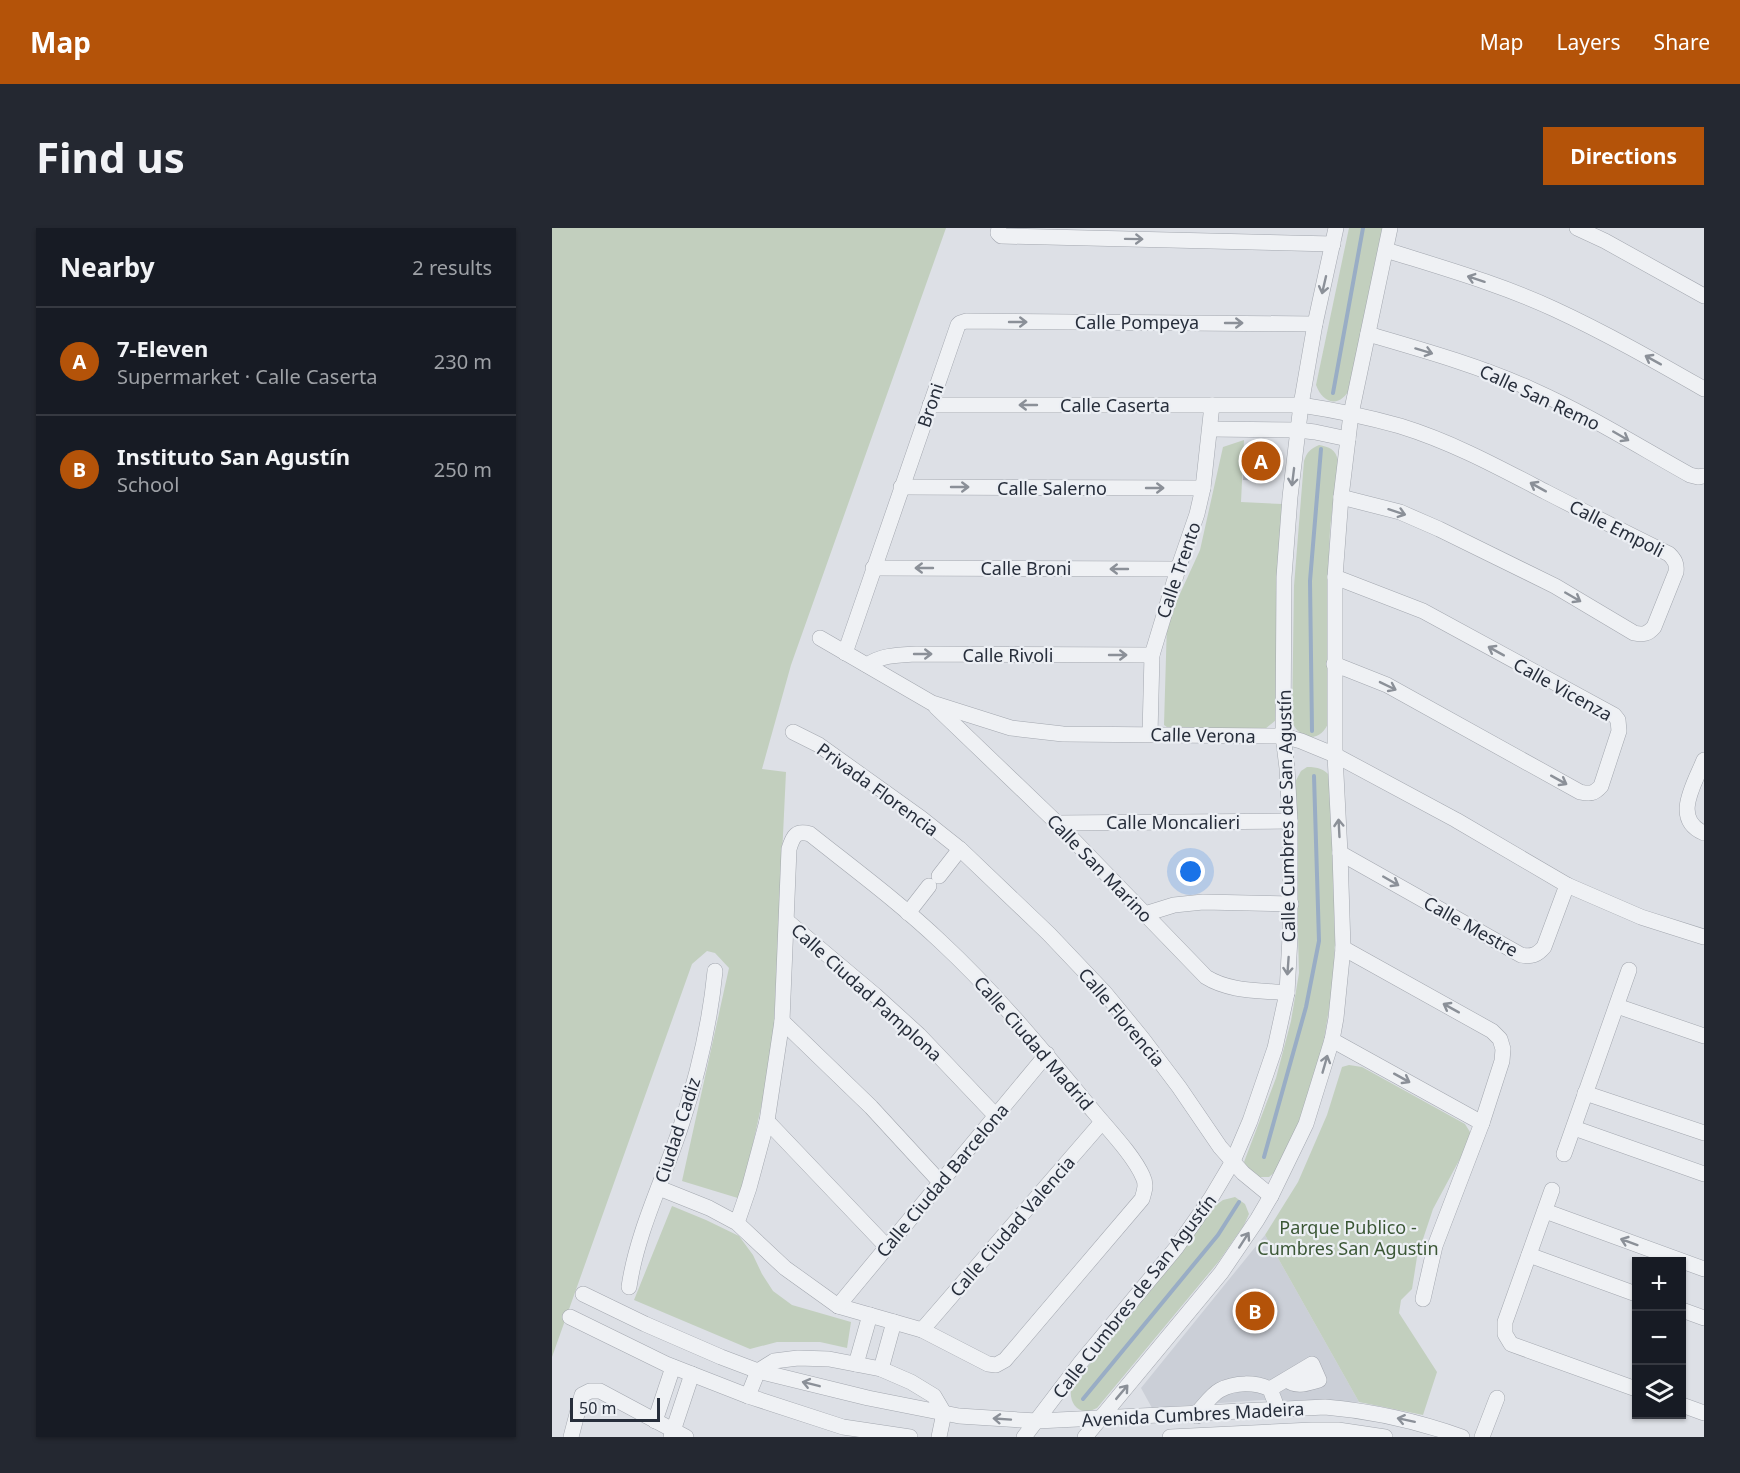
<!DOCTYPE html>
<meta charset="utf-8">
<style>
:root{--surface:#171b24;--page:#242831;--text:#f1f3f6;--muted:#9ea1a6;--line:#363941;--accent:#b45309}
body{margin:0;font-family:"Noto Sans",sans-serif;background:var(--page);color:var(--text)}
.controls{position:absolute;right:18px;bottom:18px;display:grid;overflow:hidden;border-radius:0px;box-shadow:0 2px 4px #0004}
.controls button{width:54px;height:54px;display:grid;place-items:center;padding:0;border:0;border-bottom:2px solid var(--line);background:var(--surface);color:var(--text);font:30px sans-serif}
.scale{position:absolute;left:18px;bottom:15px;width:90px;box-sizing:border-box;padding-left:6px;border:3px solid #272e3b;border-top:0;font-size:16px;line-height:21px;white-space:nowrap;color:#272e3b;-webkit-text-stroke:4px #eceff4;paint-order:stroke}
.you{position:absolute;left:639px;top:644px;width:21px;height:21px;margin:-15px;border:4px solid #fff;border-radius:50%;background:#1a73e8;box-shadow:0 0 0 9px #1a73e833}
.badge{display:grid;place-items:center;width:39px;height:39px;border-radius:50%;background:var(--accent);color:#fff;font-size:20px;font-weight:700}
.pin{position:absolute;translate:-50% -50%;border:3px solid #fff;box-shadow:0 2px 6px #0006}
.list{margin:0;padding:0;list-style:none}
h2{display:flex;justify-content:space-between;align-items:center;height:78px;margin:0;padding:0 24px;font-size:26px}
h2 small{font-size:20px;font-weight:400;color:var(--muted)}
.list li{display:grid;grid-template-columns:39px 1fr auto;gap:18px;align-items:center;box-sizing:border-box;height:108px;padding:0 24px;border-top:2px solid var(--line)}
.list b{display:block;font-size:22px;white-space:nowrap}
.list p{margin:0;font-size:20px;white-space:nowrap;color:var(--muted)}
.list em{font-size:20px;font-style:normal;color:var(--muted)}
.icon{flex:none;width:33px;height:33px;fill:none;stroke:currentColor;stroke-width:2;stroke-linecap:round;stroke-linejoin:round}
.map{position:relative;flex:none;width:1152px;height:1209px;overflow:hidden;border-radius:0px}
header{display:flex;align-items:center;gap:36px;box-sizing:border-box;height:84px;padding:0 30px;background:var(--accent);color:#fff}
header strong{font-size:28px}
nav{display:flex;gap:33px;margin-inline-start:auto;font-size:21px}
.intro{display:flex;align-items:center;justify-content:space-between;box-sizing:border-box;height:144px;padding:0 36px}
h1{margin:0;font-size:42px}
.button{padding:15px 27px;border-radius:0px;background:var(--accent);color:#fff;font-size:21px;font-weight:700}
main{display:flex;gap:36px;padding:0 36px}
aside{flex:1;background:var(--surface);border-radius:0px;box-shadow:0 2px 4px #0004}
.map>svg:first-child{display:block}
.built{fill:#cbcfd7}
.green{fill:#c2cfbe}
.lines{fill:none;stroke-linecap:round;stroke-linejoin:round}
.stream{stroke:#99adc5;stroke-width:4}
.building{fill:#b4b9c2}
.minor-casing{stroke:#a3a7af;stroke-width:16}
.minor{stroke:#eff1f4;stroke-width:15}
.oneway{stroke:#8b9098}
.labels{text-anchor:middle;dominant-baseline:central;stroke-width:4.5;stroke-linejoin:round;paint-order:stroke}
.street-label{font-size:18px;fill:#272e3b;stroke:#eceff4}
.park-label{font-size:18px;fill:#3b5735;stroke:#eceff4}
</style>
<header>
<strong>Map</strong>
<nav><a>Map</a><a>Layers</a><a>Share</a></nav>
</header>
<div class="intro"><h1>Find us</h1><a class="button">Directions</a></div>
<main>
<aside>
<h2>Nearby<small>2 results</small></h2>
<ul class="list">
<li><span class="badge">A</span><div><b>7-Eleven</b><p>Supermarket · Calle Caserta</p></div><em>230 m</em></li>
<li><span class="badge">B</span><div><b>Instituto San Agustín</b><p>School</p></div><em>250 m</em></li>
</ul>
</aside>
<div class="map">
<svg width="1152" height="1209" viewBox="0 0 1152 1209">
<rect width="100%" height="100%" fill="#dde0e6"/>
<path class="built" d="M713,1007l94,167 -97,-2 -110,8 -11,-20z"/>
<g class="green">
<path d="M0,0h394l-155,437 -29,104 24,3 -12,252 -6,51 -27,124 -59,-18 47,-213 -14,-15 -8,-2 -15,13 -140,393z"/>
<path d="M797,0h34l-32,159c-10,20 -27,19 -35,-2z"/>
<path d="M692,212l-3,62 41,2 -6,216 -11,9 -94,1 -7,-5 3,-103 33,-72 23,-103z"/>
<path d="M767,217c10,2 17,4 19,16l-8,68 -3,78 2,114c-7,21 -28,21 -37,1l2,-136 10,-125c3,-9 6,-12 15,-16z"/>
<path d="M755,539c11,0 17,2 24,10l4,165 -2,43 -10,60 -28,90 -18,35 -8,7h-10l-10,-5 -5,-10 32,-84 15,-57 8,-48 -5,-189 7,-13z"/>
<path d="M797,837l13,2 103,57 5,8v8l-37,69 -16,48 -5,32 -11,11 -2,13 38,59 -14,43 -64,-13 -94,-167 33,-53 29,-67 15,-48z"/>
<path d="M683,969l10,7 4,10 -5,11 -25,36 -122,147c-3,1 -6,3 -10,3 -13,1 -19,-14 -15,-25l98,-120 46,-61 7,-5z"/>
<path d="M120,978l34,14 33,16 14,19 9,19 11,17 19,14 59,17 -4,26 -27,-6h-43l-27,7 -116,-49z"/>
</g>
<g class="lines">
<g class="stream">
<path d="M781,165l30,-165"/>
<path d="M760,503l-2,-150 11,-132"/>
<path d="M712,929l42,-150 13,-66 -5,-165"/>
<path d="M531,1171l135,-164 21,-33"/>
</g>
</g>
<path class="building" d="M693,221l20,1 -2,31 -20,-1z"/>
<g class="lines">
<defs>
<g id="minor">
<path d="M447,0l-1,5 3,3 332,8"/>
<path d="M1025,0l28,13 99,55"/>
<path d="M834,22c57,18 114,34 168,59 52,24 101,52 150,80"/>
<path d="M816,106c55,16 112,32 165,56 54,24 105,56 157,85l8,2 6,-1"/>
<path d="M378,177h371c33,5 67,12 99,21 52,16 98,41 146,66 41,21 82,42 123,62 6,6 8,10 7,18l-22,55c-6,7 -11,8 -20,6l-79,-47 -116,-57 -39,-17 -59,-15"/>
<path d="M658,201l88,1 17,2 33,7"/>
<path d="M349,259l302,1"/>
<path d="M321,340l305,1"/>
<path d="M268,410l112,65 79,25 52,6 220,2 18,5 34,14 121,65 111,65 74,32 63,20"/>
<path d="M293,425l113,-328 2,-2 6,-2 349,3"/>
<path d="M782,436l53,21 193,107c10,2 14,2 21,-6l18,-55 -1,-11 -4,-5 -191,-104 -88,-34"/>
<path d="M315,437c15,-10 31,-10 49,-11l236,1"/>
<path d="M384,479l121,116 149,154c24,15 54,13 81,16"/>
<path d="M241,504l26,13 102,73 39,31 89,85 56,59 37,45 37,49 41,60 23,26 28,23"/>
<path d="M598,506l2,-79 26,-86 19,-55 6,-26 9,-83"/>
<path d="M1152,532c-9,23 -33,59 0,73"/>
<path d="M505,595l233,-2"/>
<path d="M788,625l181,102c11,2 16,0 23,-8l23,-62"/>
<path d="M387,648l21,-27"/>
<path d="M356,685l21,-27"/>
<path d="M593,686l29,-9 29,-3 88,2"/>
<path d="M235,693l88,74 44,40 77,81"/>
<path d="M791,720l149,83 8,8 3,10 -1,12 -20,62 -47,123 -12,53"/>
<path d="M1065,778l87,30"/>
<path d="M230,793l89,86 69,75"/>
<path d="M780,812l150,83"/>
<path d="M1033,865l119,40"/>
<path d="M215,893l120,126"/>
<path d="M1022,900l130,46"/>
<path d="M1012,926l65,-184"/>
<path d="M107,960l50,20 28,15 48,45 53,38 84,24 66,34 8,1 9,-5 137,-161c2,-7 5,-14 1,-22 -9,-21 -34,-47 -49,-65 -49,-59 -97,-118 -153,-170 -41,-39 -87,-73 -131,-108 -14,-4 -17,2 -21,15l-7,172 -15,100 -18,67 -12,35"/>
<path d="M1000,962l-47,132v12l6,10 125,45"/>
<path d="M993,983l159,58"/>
<path d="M977,1027l107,39"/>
<path d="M77,1059c8,-55 34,-106 51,-158 17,-51 30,-105 35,-158"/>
<path d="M31,1066l62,30 76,33 37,14 110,27 91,18 78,5 288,-14c47,4 92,14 137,30"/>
<path d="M286,1078l209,-252"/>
<path d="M1130,1082l22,8"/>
<path d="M18,1089l96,47 82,32 95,31 67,10"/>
<path d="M370,1102l180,-208"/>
<path d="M304,1136l14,-49"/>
<path d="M329,1141l13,-47"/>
<path d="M718,1161l42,-25 7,16c-11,3 -22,8 -32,0"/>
<path d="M196,1168l10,-25 16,-10 24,-3 31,1 52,10 30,13 23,14 10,17 -5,24"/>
<path d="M1130,1177l22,8"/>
<path d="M645,1188l-1,-2c8,-8 15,-19 24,-24 15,-8 35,-8 50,-1l8,21"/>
<path d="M103,1193l18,-54"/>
<path d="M19,1209l11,-42 8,-4h10l86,46"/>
<path d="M119,1209l21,-63"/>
<path d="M472,1209l57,-75 95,-114 35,-50 22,-37 17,-40 25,-73 12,-55 3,-56v-116l-3,-53 -4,-32 1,-159 6,-80 11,-92 14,-81 21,-96"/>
<path d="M533,1209l136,-164 36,-53 14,-24 35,-72 26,-84 4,-22 7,-70 -3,-95 -5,-98v-178l6,-80 10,-83 39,-186"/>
<path d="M618,1209l142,-7h26l47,7"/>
<path d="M930,1209l15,-39"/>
</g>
</defs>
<use href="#minor" class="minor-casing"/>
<use href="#minor" class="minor"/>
</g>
<defs><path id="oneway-shaft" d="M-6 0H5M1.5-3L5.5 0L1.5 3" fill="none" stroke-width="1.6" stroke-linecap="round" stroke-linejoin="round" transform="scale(1.5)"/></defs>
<g class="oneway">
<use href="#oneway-shaft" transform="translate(582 11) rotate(1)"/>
<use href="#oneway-shaft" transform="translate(924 51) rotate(-162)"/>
<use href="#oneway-shaft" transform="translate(772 57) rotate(103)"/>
<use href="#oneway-shaft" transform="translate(466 94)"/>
<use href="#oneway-shaft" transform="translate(682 95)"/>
<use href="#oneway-shaft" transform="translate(872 123) rotate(17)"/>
<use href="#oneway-shaft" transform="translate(1101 132) rotate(-151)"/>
<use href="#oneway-shaft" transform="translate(476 177) rotate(-180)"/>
<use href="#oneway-shaft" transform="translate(1069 208) rotate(30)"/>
<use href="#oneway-shaft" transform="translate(741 249) rotate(97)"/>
<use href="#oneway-shaft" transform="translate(408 259)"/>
<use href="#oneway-shaft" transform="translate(986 259) rotate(-151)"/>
<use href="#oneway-shaft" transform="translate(603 260)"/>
<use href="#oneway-shaft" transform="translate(845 284) rotate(18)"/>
<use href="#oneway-shaft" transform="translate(372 340) rotate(-180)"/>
<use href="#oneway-shaft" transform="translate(567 341) rotate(-180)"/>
<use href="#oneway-shaft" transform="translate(1021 369) rotate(30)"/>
<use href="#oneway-shaft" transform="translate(944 423) rotate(-151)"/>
<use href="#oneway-shaft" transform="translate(371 426)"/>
<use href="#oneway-shaft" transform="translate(566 427)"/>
<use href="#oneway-shaft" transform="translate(836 458) rotate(26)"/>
<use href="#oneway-shaft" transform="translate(1007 552) rotate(29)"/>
<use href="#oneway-shaft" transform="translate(787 600) rotate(-93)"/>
<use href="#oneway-shaft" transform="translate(839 653) rotate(30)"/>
<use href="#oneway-shaft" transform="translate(736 738) rotate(94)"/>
<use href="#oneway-shaft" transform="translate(899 780) rotate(-151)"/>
<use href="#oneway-shaft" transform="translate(773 836) rotate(-74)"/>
<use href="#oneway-shaft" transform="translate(850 850) rotate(29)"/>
<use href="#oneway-shaft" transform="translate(692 1012) rotate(-57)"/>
<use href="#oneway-shaft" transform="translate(1077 1014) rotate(-160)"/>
<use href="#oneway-shaft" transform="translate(259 1156) rotate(-166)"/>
<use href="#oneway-shaft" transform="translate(570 1164) rotate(-50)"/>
<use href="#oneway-shaft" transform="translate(450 1191) rotate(-176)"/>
<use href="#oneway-shaft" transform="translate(854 1192) rotate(-168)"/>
</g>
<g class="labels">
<g class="street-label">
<text x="585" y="94">Calle Pompeya</text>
<text transform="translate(988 169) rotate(25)">Calle San Remo</text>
<text transform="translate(378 177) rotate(-71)">Broni</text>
<text x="563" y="177">Calle Caserta</text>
<text x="500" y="260">Calle Salerno</text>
<text transform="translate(1065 300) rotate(27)">Calle Empoli</text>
<text x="474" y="340">Calle Broni</text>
<text transform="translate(626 342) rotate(-71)">Calle Trento</text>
<text x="456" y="427">Calle Rivoli</text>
<text transform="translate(1011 461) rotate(29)">Calle Vicenza</text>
<text transform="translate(651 507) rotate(1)">Calle Verona</text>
<text transform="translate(326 561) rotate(36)">Privada Florencia</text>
<text transform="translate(734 588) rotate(-91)">Calle Cumbres de San Agustín</text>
<text x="621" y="594">Calle Moncalieri</text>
<text transform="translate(548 640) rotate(46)">Calle San Marino</text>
<text transform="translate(919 698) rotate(29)">Calle Mestre</text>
<text transform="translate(315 764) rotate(42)">Calle Ciudad Pamplona</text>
<text transform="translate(570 789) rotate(50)">Calle Florencia</text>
<text transform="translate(482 815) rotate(49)">Calle Ciudad Madrid</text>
<text transform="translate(125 902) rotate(-72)">Ciudad Cadiz</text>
<text transform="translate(390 952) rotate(-50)">Calle Ciudad Barcelona</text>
<text transform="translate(460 998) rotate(-49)">Calle Ciudad Valencia</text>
<text transform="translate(582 1068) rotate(-52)">Calle Cumbres de San Agustín</text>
<text transform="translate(641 1186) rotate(-3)">Avenida Cumbres Madeira</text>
</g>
<g class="park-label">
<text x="796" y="999">Parque Publico -<tspan x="796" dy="21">Cumbres San Agustin</tspan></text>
</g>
</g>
</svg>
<div class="controls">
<button>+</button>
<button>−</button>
<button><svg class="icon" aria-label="layers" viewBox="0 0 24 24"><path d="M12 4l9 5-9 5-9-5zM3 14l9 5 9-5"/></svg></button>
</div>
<div class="scale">50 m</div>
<div class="you"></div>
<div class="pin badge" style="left:709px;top:233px">A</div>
<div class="pin badge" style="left:703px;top:1083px">B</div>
</div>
</main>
